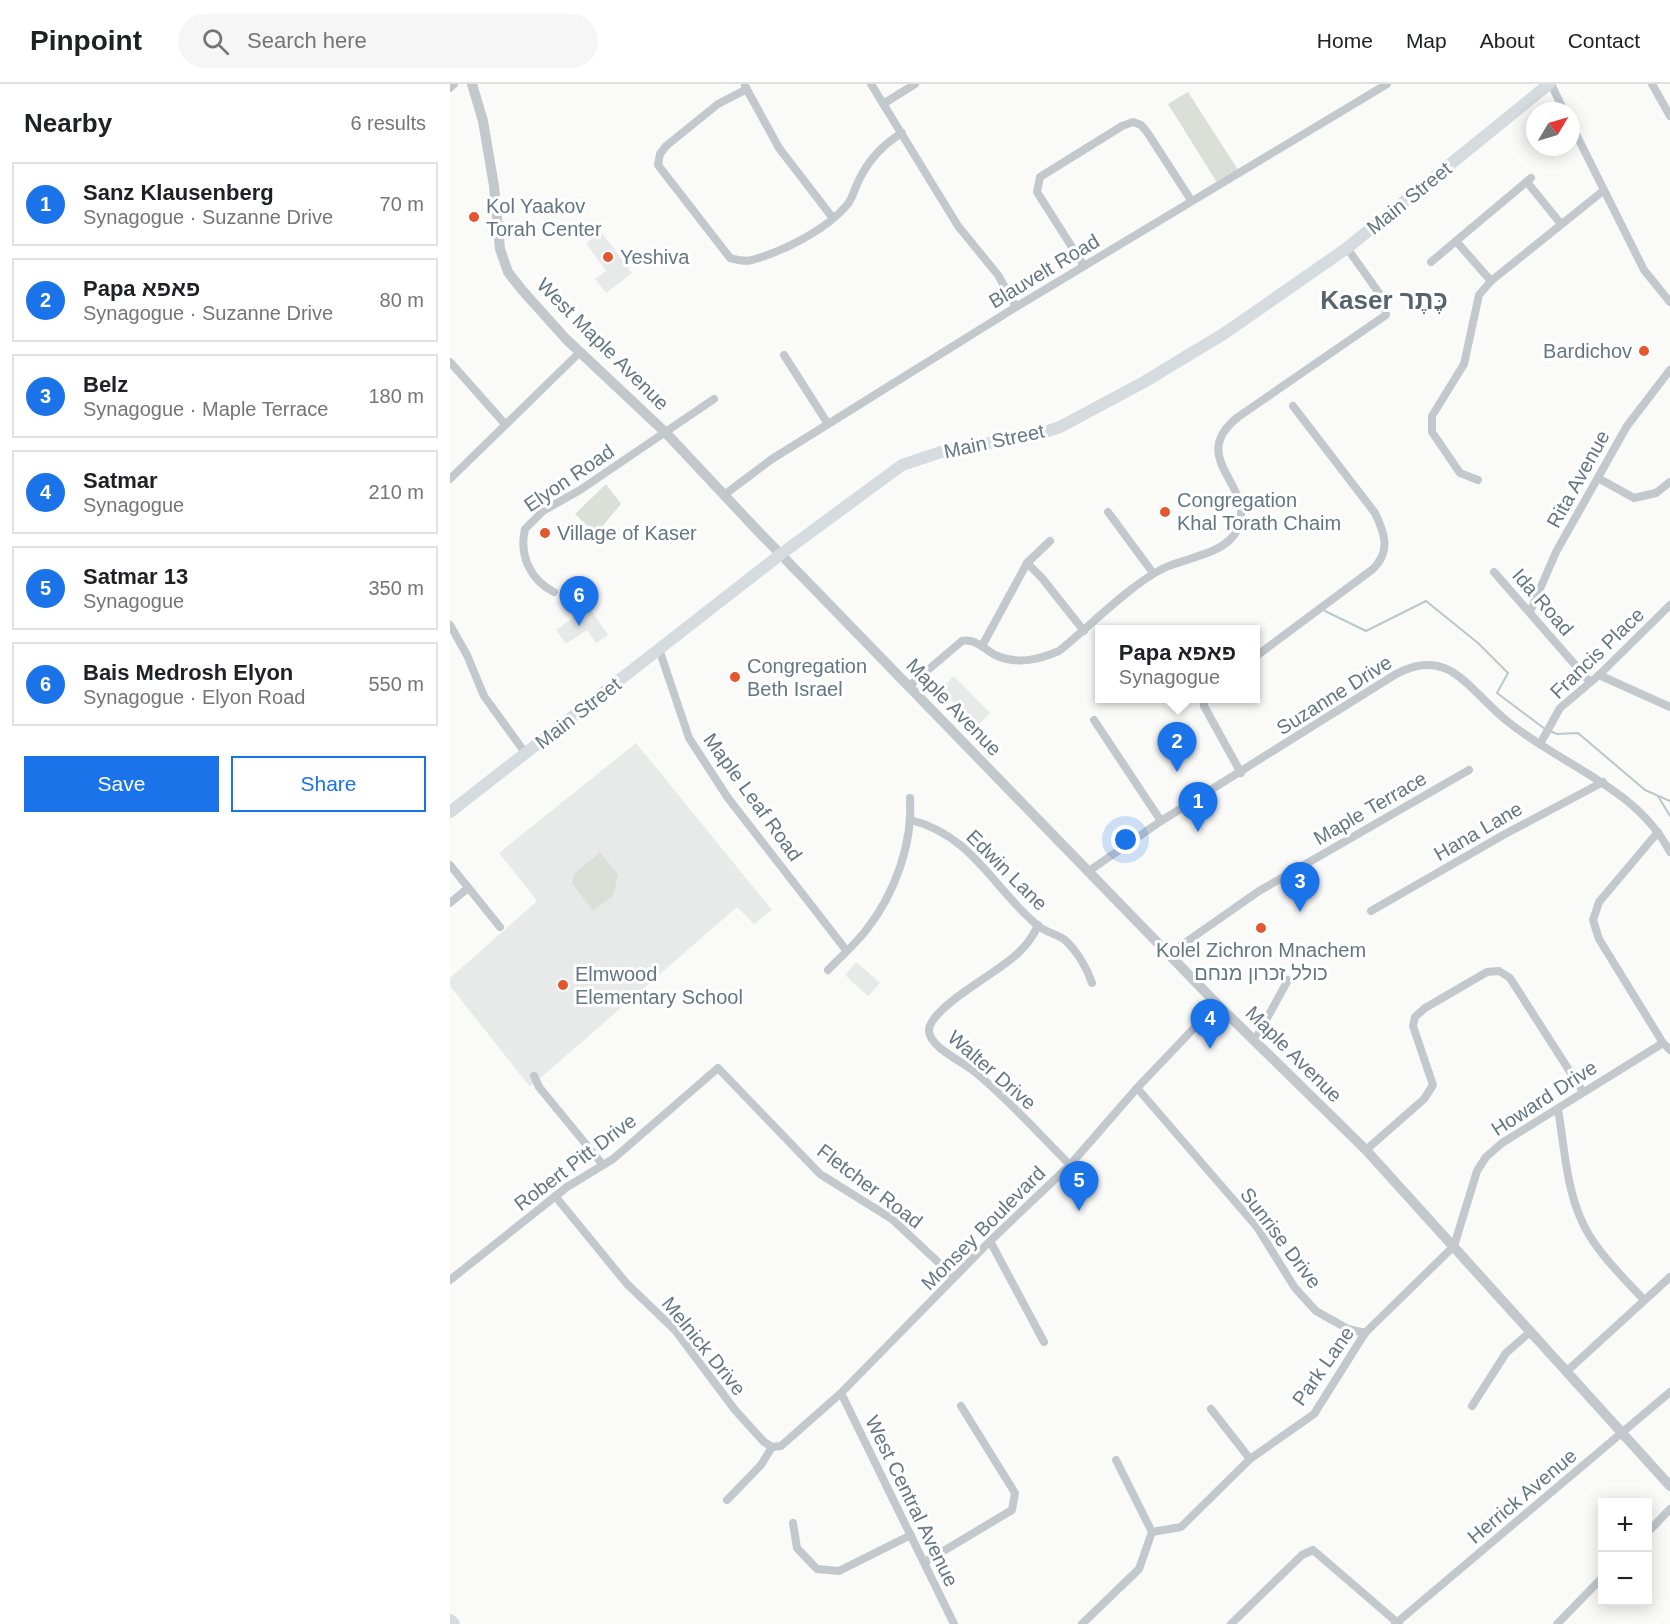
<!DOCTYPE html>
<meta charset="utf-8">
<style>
:root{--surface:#fff;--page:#f6f6f6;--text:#202124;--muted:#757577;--line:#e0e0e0;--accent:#1a73e8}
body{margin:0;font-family:Arial,"Noto Sans Hebrew",sans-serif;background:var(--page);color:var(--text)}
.controls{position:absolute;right:18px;bottom:18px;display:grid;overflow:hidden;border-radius:0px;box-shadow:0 3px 15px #0003}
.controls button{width:54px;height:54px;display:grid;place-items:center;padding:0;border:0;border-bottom:2px solid var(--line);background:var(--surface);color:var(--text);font:30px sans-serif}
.compass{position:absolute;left:1076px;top:18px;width:54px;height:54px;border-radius:50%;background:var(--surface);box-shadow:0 3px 15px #0003;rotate:52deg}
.you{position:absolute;left:676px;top:756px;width:21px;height:21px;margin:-15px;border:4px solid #fff;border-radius:50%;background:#1a73e8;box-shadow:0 0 0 9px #1a73e833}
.badge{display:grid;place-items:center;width:39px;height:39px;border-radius:50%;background:var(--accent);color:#fff;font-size:20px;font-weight:700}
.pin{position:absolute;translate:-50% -50px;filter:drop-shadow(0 2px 3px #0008)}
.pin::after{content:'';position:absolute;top:32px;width:21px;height:18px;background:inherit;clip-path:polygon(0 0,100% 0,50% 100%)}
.popup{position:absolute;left:645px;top:541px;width:165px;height:78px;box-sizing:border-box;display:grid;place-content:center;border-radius:0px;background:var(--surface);filter:drop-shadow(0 2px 4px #0005);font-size:20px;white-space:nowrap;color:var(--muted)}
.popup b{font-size:22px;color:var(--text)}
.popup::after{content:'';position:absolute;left:50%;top:100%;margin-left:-12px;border:12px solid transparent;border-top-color:var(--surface)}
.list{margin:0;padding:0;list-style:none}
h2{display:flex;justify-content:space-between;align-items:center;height:78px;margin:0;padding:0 24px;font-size:26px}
h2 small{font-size:20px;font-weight:400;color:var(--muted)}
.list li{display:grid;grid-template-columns:39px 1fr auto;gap:18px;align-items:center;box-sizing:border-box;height:84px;margin:0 12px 12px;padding:0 12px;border:2px solid var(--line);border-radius:0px}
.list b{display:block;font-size:22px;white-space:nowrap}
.list p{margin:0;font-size:20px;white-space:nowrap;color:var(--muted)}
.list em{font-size:20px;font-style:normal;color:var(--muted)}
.actions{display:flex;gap:12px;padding:18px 24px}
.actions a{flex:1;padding:14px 0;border:2px solid var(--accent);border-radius:0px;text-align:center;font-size:21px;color:var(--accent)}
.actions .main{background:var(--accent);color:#fff}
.icon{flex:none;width:33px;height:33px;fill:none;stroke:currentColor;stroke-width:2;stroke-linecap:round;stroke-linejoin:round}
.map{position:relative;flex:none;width:1220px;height:1540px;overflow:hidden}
header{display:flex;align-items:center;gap:36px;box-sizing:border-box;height:84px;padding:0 30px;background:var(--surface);border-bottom:2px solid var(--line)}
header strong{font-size:28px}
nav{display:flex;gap:33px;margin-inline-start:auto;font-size:21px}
.search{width:420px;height:54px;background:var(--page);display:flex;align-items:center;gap:15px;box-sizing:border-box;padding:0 21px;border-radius:33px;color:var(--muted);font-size:22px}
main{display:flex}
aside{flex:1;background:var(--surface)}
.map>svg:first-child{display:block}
.built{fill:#e8e9e9}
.green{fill:#dadfd7}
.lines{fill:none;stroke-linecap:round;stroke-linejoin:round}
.stream{stroke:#bbc7cb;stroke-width:2}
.minor{stroke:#c3c8cc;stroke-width:8}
.tertiary{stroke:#c3c8cc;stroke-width:10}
.secondary{stroke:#d6dbdf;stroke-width:12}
.primary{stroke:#d6dbdf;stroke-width:14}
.poi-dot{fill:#e4572e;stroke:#fff;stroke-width:2}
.labels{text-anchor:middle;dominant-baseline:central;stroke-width:6;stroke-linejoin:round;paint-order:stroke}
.street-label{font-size:20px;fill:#657683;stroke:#fff}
.poi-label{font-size:20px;fill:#657683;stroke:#fff;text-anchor:start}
.district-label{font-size:26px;font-weight:bold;fill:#57646e;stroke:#fff}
</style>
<header>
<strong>Pinpoint</strong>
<div class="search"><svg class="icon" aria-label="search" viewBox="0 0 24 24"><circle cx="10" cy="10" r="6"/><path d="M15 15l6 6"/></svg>Search here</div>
<nav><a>Home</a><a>Map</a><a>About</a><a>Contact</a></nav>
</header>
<main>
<aside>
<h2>Nearby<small>6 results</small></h2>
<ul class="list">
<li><span class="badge">1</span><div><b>Sanz Klausenberg</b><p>Synagogue · Suzanne Drive</p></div><em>70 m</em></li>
<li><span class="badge">2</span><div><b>Papa פאפא</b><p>Synagogue · Suzanne Drive</p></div><em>80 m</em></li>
<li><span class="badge">3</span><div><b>Belz</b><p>Synagogue · Maple Terrace</p></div><em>180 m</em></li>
<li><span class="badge">4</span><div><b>Satmar</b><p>Synagogue</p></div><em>210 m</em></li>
<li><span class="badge">5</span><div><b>Satmar 13</b><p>Synagogue</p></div><em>350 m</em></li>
<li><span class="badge">6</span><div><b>Bais Medrosh Elyon</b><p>Synagogue · Elyon Road</p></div><em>550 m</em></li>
</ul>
<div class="actions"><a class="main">Save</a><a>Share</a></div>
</aside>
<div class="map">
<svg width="1220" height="1540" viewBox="0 0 1220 1540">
<rect width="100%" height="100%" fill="#fafaf8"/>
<g class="built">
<path d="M151,148l31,41 -26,20 -11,-14 11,-8 -20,-28z"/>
<path d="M139,523l19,28 -12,8 -9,-13 -21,14 -10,-14z"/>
<path d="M504,592l36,37 -13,13 -37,-37z"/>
<path d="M186,659l136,167 -18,14 -17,-17 -207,180 -80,-101v-8l87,-77 -38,-48z"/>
<path d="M406,878l24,21 -12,13 -23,-21z"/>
</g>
<g class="green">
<path d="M738,8l52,81 -22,11 -50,-80z"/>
<path d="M156,400l15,20 -25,30 -21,-20z"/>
<path d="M150,768l18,23 -5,21 -20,15 -21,-28 2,-9z"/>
</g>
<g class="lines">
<g class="stream">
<path d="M875,527l41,20 60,-30 52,42 30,30 -11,20 48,36"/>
<path d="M1100,647l7,3 21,-1 67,57 25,11"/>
<path d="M1208,712l12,20"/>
</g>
<g class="minor">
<path d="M421,0l87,142 40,49 18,32"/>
<path d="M1101,0l13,27"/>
<path d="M1202,0l18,32"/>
<path d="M295,2l34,62 53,69"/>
<path d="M0,4l4,-4"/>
<path d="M297,5l-29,15 -52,42 -6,8 -2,11 72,93c8,2 14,4 22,2 32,-9 74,-30 95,-55 6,-7 8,-18 12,-25 10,-21 23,-35 43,-47"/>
<path d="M433,20l32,-20"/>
<path d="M1121,40l73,146 26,32"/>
<path d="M1077,98l34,42"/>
<path d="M1006,157l35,40"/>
<path d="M981,178l100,-84"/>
<path d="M634,182l-47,-74 3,-15 82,-51 11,-4 8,3 6,7 44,68"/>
<path d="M334,271l44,69"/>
<path d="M0,278l55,62"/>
<path d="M1148,394l36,20 22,-5 14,-11"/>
<path d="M0,395l130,-127"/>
<path d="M1028,396l-18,-7 -28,-41v-16l32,-52 15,-69 12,-14 112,-90"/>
<path d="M274,411l48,-36 244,-152 371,-223"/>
<path d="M658,428l45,61"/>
<path d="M577,479l15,15 42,53"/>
<path d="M1044,488l96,110"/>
<path d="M104,508c-24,-12 -35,-37 -29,-63l18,-18 37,-21 134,-91"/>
<path d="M1080,528l26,-60 71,-126 43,-56"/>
<path d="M0,541l17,30 17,41 42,58"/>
<path d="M532,562l45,-83 23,-22"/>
<path d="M209,565l30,89 39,60 118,152"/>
<path d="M805,573l118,-88c18,-18 12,-35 2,-56l-82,-107"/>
<path d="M1149,591l71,32"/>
<path d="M459,602l53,-45c13,-3 22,8 33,14 22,10 43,5 64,-4 30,-24 72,-67 105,-83 21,-10 60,-14 72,-36 25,-45 -52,-72 2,-115l148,-102 -2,-15 -37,-52"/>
<path d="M754,614v8l37,67"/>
<path d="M644,636l67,101"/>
<path d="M1090,660l20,-36 39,-33 71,-70"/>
<path d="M461,736c62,16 81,67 126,105 8,7 20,9 28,15 12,11 22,28 27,43"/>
<path d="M1208,748l-59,70 -6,18 6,19 64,104"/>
<path d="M0,781l50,62"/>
<path d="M639,787l72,-50 235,-147c18,-9 34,-13 53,-4 19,10 40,37 58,51 55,45 129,66 163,131"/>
<path d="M0,819l18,-15"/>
<path d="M921,827l134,-77 98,-52"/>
<path d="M588,841c-11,27 -35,40 -58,56 -13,9 -52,34 -51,50 1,17 35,31 46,41 34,28 64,62 95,93"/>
<path d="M719,870l90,-63 210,-121"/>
<path d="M378,886c13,-14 28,-26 39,-41 28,-36 46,-86 43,-131"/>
<path d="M805,956l33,-60"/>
<path d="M84,992l5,11 64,78"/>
<path d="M687,1004l120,139 38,61 21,23 32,18 17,4"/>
<path d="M1108,1025c6,35 8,75 22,108 13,32 41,58 64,83"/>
<path d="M916,1066l58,-51 9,-14 -20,-59 2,-9 10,-9 62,-36 12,-1 11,7 73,114"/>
<path d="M105,1112l72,88 48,46 60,80 29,32 8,5 9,-1 60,-53 149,-152 80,-76 67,-77 80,-84"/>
<path d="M540,1157l54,101"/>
<path d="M0,1196l117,-93 46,-28 105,-91 102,106 72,45 62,58"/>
<path d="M1116,1288l104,-95"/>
<path d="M391,1309l113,231"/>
<path d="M1022,1322l34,-53 24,-21"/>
<path d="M761,1325l39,50"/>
<path d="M277,1416l34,-35 11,-18"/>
<path d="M343,1439l4,25 20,21 22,2 72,-36"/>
<path d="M702,1448l29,-5 69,-68 64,-45 51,-81 89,-87 23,-75 9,-14 16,-14 161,-100 7,7"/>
<path d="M1198,1448l22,-23"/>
<path d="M475,1478l87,-52 3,-17 -54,-87"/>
<path d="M632,1540l57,-55 13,-37 -36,-72"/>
<path d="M781,1540l71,-69 11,-5 86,74"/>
<path d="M945,1540l275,-232"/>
<path d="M1107,1540l45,-46"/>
</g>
<path class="tertiary" d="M22,0l11,37 11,65 6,63 8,23 14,18 44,49 100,94 90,96 461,475 149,146 304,336"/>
<path class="secondary" d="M0,728l331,-258 121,-89 39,-13 98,-18 21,-7 84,-45 81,-49 122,-85 202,-164"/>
<path class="primary" d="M0,1537l3,3"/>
</g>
<g class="poi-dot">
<circle cx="24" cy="133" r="6"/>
<circle cx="158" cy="173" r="6"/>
<circle cx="1194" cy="267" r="6"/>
<circle cx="715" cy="428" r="6"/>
<circle cx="95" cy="449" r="6"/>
<circle cx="285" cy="593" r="6"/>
<circle cx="811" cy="844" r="6"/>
<circle cx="113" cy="901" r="6"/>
</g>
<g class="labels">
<g class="street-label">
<text transform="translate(959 114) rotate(-39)">Main Street</text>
<text transform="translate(594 187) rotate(-31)">Blauvelt Road</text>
<text transform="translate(153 260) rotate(45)">West Maple Avenue</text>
<text transform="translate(544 357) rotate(-12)">Main Street</text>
<text transform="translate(119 394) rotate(-34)">Elyon Road</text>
<text transform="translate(1128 395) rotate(-61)">Rita Avenue</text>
<text transform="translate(1093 518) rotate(49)">Ida Road</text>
<text transform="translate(1147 569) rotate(-44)">Francis Place</text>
<text transform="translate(884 611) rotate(-32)">Suzanne Drive</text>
<text transform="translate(504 623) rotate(46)">Maple Avenue</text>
<text transform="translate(128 629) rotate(-38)">Main Street</text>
<text transform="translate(303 713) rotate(54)">Maple Leaf Road</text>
<text transform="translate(920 724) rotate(-30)">Maple Terrace</text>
<text transform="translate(1028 747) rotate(-30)">Hana Lane</text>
<text transform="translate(557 786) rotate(45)">Edwin Lane</text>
<text transform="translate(844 970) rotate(45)">Maple Avenue</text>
<text transform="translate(542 986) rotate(41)">Walter Drive</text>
<text transform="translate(1094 1014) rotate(-33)">Howard Drive</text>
<text transform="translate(125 1078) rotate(-37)">Robert Pitt Drive</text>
<text transform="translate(420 1102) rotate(37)">Fletcher Road</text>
<text transform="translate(533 1144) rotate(-45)">Monsey Boulevard</text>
<text transform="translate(831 1154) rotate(53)">Sunrise Drive</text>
<text transform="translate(254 1262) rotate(51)">Melnick Drive</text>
<text transform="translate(873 1282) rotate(-55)">Park Lane</text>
<text transform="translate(1072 1412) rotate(-40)">Herrick Avenue</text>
<text transform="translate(462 1417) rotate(64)">West Central Avenue</text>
</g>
<g class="poi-label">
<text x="36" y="122">Kol Yaakov<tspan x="36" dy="23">Torah Center</tspan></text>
<text x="170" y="173">Yeshiva</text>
<text x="1182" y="267" text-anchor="end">Bardichov</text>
<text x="727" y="416">Congregation<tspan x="727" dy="23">Khal Torath Chaim</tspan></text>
<text x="107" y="449">Village of Kaser</text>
<text x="297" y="582">Congregation<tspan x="297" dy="23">Beth Israel</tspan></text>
<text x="811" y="866" text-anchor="middle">Kolel Zichron Mnachem<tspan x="811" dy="23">כולל זכרון מנחם</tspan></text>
<text x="125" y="890">Elmwood<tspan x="125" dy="23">Elementary School</tspan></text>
</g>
<g class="district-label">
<text x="934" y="216">Kaser כֶּתֶר</text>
</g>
</g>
</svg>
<div class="controls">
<button>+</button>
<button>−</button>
</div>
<svg class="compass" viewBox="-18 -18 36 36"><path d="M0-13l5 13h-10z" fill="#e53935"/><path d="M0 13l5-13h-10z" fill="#757577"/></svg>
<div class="you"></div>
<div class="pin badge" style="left:748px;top:748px">1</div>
<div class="pin badge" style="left:727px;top:688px">2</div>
<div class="popup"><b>Papa פאפא</b>Synagogue</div>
<div class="pin badge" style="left:850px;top:828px">3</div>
<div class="pin badge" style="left:760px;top:965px">4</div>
<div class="pin badge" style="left:629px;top:1127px">5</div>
<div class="pin badge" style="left:129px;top:542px">6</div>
</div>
</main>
